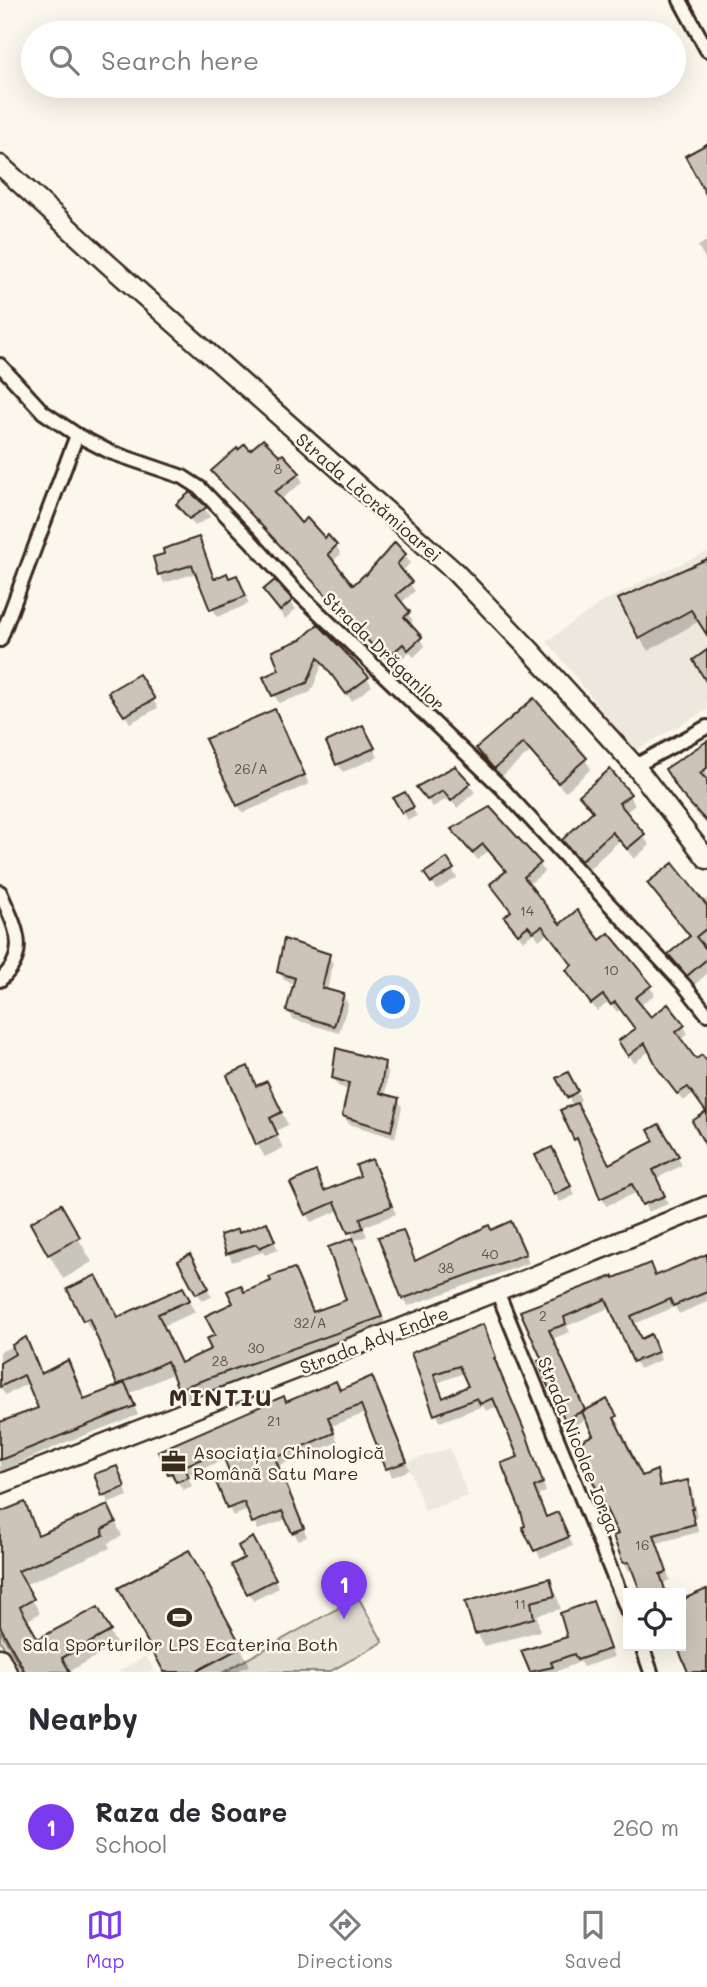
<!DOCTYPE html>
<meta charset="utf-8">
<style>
:root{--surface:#fff;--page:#f7f7f7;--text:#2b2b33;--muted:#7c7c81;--line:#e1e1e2;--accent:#7c3aed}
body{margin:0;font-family:Mali,sans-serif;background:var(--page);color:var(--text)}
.controls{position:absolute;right:21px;bottom:21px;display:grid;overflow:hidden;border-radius:0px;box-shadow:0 7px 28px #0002}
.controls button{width:63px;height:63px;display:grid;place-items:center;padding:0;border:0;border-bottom:2px solid var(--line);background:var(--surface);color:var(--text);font:35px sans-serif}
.you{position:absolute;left:394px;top:1003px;width:24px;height:24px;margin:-18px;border:5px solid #fff;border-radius:50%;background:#1a73e8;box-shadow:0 0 0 10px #1a73e833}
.badge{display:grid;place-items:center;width:46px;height:46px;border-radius:50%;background:var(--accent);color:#fff;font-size:23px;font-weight:700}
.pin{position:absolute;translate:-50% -58px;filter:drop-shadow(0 2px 4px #0008)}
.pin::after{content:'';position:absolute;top:37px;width:24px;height:21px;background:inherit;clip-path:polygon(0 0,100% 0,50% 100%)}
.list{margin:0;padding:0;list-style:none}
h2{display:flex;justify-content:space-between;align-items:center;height:91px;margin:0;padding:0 28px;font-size:30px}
h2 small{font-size:23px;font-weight:400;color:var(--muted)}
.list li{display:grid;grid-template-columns:46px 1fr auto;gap:21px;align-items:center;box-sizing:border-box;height:126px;padding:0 28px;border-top:2px solid var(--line)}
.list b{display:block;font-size:26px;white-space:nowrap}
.list p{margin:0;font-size:23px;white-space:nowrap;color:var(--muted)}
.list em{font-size:23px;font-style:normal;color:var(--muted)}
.icon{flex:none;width:38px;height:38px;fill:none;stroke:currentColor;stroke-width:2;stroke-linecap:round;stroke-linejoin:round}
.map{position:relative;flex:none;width:707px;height:1672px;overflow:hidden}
.search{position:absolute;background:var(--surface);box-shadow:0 7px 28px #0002;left:21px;right:21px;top:21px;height:77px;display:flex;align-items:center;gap:18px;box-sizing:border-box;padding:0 24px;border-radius:38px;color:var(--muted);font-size:26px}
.sheet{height:217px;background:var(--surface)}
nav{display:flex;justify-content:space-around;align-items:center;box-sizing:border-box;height:98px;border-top:2px solid var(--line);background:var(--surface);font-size:19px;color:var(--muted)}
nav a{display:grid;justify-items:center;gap:4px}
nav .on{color:var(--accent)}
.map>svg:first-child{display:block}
.built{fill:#ede8dd}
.green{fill:#dfd9ce;stroke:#8d8276;stroke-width:2}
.shadow{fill:#0003;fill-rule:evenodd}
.building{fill:#ccc4b9;stroke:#3b2a1e;stroke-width:2;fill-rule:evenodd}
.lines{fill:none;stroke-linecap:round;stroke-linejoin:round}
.minor-casing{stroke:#3b2a1e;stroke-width:18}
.secondary-casing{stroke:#3b2a1e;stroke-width:23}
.minor{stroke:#fbf7ec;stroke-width:12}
.secondary{stroke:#fbf7ec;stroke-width:18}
.labels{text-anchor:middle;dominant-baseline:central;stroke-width:5;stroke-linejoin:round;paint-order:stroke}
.number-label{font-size:14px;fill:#5f5045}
.street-label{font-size:18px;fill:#3b2a1e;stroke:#fbf7ec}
.poi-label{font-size:18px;fill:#3b2a1e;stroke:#fbf7ec;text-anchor:start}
.district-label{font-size:24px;font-weight:bold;letter-spacing:2px;fill:#3b2a1e;stroke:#fbf7ec}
</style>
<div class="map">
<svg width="707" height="1672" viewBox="0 0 707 1672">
<rect width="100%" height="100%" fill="#fbf7ec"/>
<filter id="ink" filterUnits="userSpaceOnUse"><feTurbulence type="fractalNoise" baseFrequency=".0143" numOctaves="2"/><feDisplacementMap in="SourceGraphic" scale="14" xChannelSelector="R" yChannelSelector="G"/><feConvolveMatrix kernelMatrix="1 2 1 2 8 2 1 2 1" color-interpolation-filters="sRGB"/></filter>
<g filter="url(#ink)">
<g class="built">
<path d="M707,552v158l-73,41 -87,-110 52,-37 56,-29z"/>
<path d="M450,1448l18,48 -43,15 -18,-49z"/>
<path d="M146,1656l9,16h-38z"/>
</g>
<g class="green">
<path d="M358,1597l25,45 -54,30h-105z"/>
<path d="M0,1630l23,42h-5l-18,-32z"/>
</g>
<g class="shadow">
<path d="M707,241v21l-9,-16z"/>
<path d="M250,452l48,22 5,8 -23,18 20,26 24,15 4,-3 8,8 5,8 -9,8 20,26 53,-33 5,8 -8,9 13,19 -14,12 12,18 -4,4 16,21 -11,11 -5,-5 -16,14 -15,-14 -160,-173 -4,-8z"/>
<path d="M190,494l15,15 5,8 -15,9 -17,-22z"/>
<path d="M198,539l17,41h14l12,5 8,19 -32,13 -20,-44 -33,10 -4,-8z"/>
<path d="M707,561v72l-8,-12 -51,30 -8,-13z"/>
<path d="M275,583l21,26 -11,10 -15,-21z"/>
<path d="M302,640l65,38 5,8 -20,15 -29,-38 -12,29 -32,11 -5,-8 7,-24z"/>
<path d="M139,676l19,32 -28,15 -19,-31z"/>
<path d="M534,700l51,59 6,10 -26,23 -35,-40 -29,25 -23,-28z"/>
<path d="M279,719l30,65 -66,29 -5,-8z"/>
<path d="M367,736l11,21 -35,15 -5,-8z"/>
<path d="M707,752v73l-17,-19 -16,-24z"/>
<path d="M455,768l20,24 -18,16 -8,-10 -16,9 -15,-19z"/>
<path d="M404,795l13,21 -9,4 -13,-21z"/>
<path d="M582,795h47l6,10 -10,8 25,32 -16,14 -15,-18 -31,29 -18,-20 -6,-10 29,-28z"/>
<path d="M454,830l86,34 4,8 -16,13 32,41 40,17 9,-8 46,59 -15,12 10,13 34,7 4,8 -8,6 15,22 12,1v49l-13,-18 -11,7 -18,-23 -14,-28 -17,13 -13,-21 15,-12 -15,-21 -4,3 -8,-10 -12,9 -24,-32v-13l-25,-33 -9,7 -5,-7 -11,8 -17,-24 6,-5 -5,-39 -19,-22 -10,9z"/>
<path d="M447,861l10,17 -20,12 -10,-17z"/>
<path d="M649,884l53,18 5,-4v45l-5,4 5,5v22l-13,11 -24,-30 20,-17z"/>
<path d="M328,956l5,8 -6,27 16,5 5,8 -9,29 -46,-14 -5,-9 7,-26 -11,-4 -5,-8z"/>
<path d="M383,1063l5,9 -3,24 13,3 4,8 -7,31 -46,-14 -5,-8 5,-26 -11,-4 -5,-8z"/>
<path d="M247,1068l10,19 17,9 14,29 -13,6 8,17 -18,9 -8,-13z"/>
<path d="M558,1079l14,3 9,18 -5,4 33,62 47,-24 3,-15 23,38 -26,14 12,25 -20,8 -10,-20 -32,14 -43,-95 10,-5z"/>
<path d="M556,1157l19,38 -15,7 -5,-8z"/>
<path d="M376,1170l20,44 -33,13 4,9 -14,5 6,10 28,78 -200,70 -13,-26 -45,21 9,21 -74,28 -64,29v-41l40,-22 -11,-26 -24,12 -5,-8v-35l26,-12 16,36 42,25 36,-14 -25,-57 -3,2 -23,-42 49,29 64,-30 13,23 -32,14 18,39 32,-15 4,-14 19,-32 9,-10 29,-12 19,-12 21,44 35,-13 -19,-53 24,-9 -14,-29 -29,12 -5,-8 18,-21z"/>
<path d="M60,1207l32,55 -29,17 -31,-55z"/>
<path d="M515,1231l14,32 -121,43 -5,-8v-66l13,31 75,-31z"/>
<path d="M271,1232l7,18 -13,5 -2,-3 -31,10 -10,-26z"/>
<path d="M190,1256l22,41 -10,4 -21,-39z"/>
<path d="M707,1256v46l-28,12 -4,-7 -41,17 7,16 13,4 7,16 -22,9 -28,-62 -44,19 3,6 -18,7 34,73 21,-11 13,24 -3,1 25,52 14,-6 6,15 25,-5 5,8 5,27h-3l5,15 -42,11 13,37 -7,3 4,10h-23l-10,-23 -5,1 -4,-8 -4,-28 -26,-99 -8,-17 -16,9 -22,-45 -5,-22 -22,-49 92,-32 42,-2z"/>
<path d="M487,1334l12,31 -2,1 35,83 14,43 -9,3 9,24 16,4 11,23 -33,12 -13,-31 -6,-69 -23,-52 -12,5 -3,-5 -43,16 -27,-68zM464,1373l6,14 -26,13 -7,-17z"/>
<path d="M372,1378l38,92 -18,7 -26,-64 -35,13 7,16 -60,24 29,71 -9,3 -11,-21 -29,11 -9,-20 -16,6 -4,-8 4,-32 -7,-17 -39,16 5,11 -9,4 -6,-9 -3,1 -13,-30 125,-48 54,-12z"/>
<path d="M121,1476l7,20 -19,7 -5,-8z"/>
<path d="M24,1504l15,33 76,-16 7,15 -14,7 2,5 -86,37 16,28 -14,8 11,21 60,-33 20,36 -49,27 -68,-50v-108z"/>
<path d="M253,1540l26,48 -26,13 -19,-36 13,-6z"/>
<path d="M198,1569l52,96 -14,7h-70z"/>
<path d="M549,1580l7,13 5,16 -24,6 3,16 -56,15 -7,-13z"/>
<path d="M707,1587v85h-23l5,-1 -10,-25h2v-44l22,-9 -1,-4z"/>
<path d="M593,1603l21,54 -31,10 -3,-5 -25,10h-23l-8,-20 46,-14z"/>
</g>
<g class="building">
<path d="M707,144v52l-22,-40z"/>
<path d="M263,439l17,17 3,-2 17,19 -25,19 26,31 6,-5 18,20 3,-3 9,10 -9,9 25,31 12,-11 1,1 29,-33 11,12 -9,10 15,18 -16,13 14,17 -6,5 18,20 -14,13 -5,-6 -16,14 -16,-14 -160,-173 26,-23 1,2 7,-6 5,6z"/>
<path d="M190,492l17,15 -18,12 -13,-15z"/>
<path d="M199,537l15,42 13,-6 2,5 8,-3 9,21 -36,14 -18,-45 -34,10 -5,-18 11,-3 -1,-5z"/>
<path d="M707,559v76l-16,-25 -52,29 -21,-40z"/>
<path d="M275,580l18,20 -13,11 -17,-21z"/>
<path d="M318,624l51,53 -23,17 -28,-37 -11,26 -35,13 -9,-19 16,-7 -7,-19 30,-12z"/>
<path d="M707,650v33l-14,-23z"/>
<path d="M139,674l16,25 -31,17 -16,-24z"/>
<path d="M534,698l53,60 -29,25 -35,-40 -29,26 -18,-21z"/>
<path d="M275,709l30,66 -68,31 -32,-67z"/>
<path d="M363,725l12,23 -39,17 -10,-23z"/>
<path d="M707,741v27l-7,5 7,7v42l-26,-28 -16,-25z"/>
<path d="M455,766l16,17 -20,18 -8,-10 -16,9 -11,-13z"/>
<path d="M610,769l21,25 -12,9 26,31 -18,15 -15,-17 -31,29 -19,-21 31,-29 -14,-16z"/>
<path d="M405,792l9,15 -12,6 -9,-15z"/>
<path d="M490,807l51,56 -17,14 36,47 17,-14 23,30 9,-7 43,52 -17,13 16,19 17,-13 17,21 -9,7 20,27 6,-4 5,6v87l-15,-27 14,-9 -18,-25 -11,7 -19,-25 -13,-26 -17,13 -10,-15 17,-12 -20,-27 -4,3 -8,-10 -12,9 -25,-34 6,-5 -30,-39 -9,6 -5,-6 -10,8 -14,-17 7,-6 -21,-27 16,-13 -23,-27 -11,9 -21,-24z"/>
<path d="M447,858l7,11 -23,14 -7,-10z"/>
<path d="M673,863l34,43v22l-11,9 11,13v9l-20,17 -19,-22 22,-18 -43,-53z"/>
<path d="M284,939l46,15 -8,34 22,6 -10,32 -48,-15 9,-33 -18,-6z"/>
<path d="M336,1048l49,14 -5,31 19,5 -8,33 -49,-15 7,-33 -17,-5z"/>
<path d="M248,1066l8,20 11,-5 15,31 -12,6 8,17 -22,10 -29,-70z"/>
<path d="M568,1072l10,19 -11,7 -11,-20z"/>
<path d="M577,1103l32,61 45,-23 -6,-11 11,-6 20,32 -26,14 12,26 -23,9 -10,-21 -32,15 -23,-61 -3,2 -14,-30z"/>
<path d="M552,1147l19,39 -17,9 -19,-40z"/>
<path d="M372,1159l20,47 -32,12 3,10 -15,5 -13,-31 -30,13 -15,-32 26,-12 8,20 36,-15 -4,-11z"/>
<path d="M61,1204l19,33 -32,18 -18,-32z"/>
<path d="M511,1221l15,33 -124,45 -24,-62 25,-7 12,31 74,-36 2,5z"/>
<path d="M267,1222l8,19 -16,7 -2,-4 -31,10 -6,-19 18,-6 1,4z"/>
<path d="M353,1238l29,79 -204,72 -11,-28 -50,24 -28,-67 -6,3 -16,-32 29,-14 22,42 65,-30 7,13 -32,14 23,49 30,-14 -5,-10 9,-4 -10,-19 28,-13 -6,-12 14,-6 3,7 27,-11 -2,-4 25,-9 19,44 33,-12 -18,-53z"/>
<path d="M190,1254l19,34 -13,6 -18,-33z"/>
<path d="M707,1254v38l-34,14 -3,-7 -39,17 10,23 10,-5 7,18 -25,10 -27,-63 -42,18 2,7 -17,6 36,80 -20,10 -18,-36 -9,-23 4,-1 -22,-49 93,-35 1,2 36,-15 5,13z"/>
<path d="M483,1324l13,33 -2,1 34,81 15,44 -9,4 12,30 12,-5 11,25 -35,14 -12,-24 3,-1 -5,-17 -19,-46 17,-6 -25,-59 -13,6 -3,-6 -43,17 -23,-62zM459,1366l9,20 -25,12 -9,-24z"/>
<path d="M26,1337l15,37 27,-14 16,39 41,-16 10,23 -135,54v-38l38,-14 -14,-33 -24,12v-24l15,-9 -3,-9z"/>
<path d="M372,1376l35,86 -21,7 -25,-64 -33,12 6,16 -59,25 29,70 -12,5 -10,-22 -30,12 -8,-21 -17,7 -11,-27 15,-6 -10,-25 -37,15 5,11 -13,5 -4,-9 -4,1 -10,-23 126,-55 2,6 50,-21 4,9z"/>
<path d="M607,1399l10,17 -3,2 28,58 15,-6 3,16 28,-6 5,29h-2l4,15 -41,11 13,37 -7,2 6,19h-25l-12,-31 -6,1 -10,-27 5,-2 -43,-90 18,-9 -11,-23z"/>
<path d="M117,1466l8,21 -23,9 -8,-22z"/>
<path d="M25,1502l13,33 70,-30 8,17 -14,7 2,6 -86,36 16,28 -14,8 18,32 60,-32 13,24 -49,27 8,14h-45l-25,-46v-114z"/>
<path d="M253,1537l23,42 -29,15 -16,-29 13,-7 -6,-12z"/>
<path d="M189,1550l53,97 -47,25h-31l-46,-84z"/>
<path d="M550,1578l5,18 -24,6 3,16 -59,16 -10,-32z"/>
<path d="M707,1589v83h-19l-11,-26h4v-46z"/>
<path d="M593,1601l17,48 -33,11 -3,-6 -23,8 2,5 -23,5 -9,-21 46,-14 -7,-24z"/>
</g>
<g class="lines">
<defs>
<g id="minor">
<path d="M680,0l27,50"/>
<path d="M0,365l43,47 34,23 33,17 73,25 17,11 50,52 47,52 204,195 183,198 23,29"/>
<path d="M0,640l77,-205"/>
<path d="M635,766l72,-39"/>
<path d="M0,892c14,33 32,60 0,88"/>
<path d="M497,1291l131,321"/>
<path d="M642,1646l9,26"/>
</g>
<g id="secondary">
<path d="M0,165l108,99 346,307 76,79 105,116 72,93"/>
<path d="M0,1484l497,-193 210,-85"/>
<path d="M0,1658l7,14"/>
</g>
</defs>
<use href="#minor" class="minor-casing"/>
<use href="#secondary" class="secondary-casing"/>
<use href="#minor" class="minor"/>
<use href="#secondary" class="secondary"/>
</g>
</g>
<defs>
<symbol id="office-bare" viewBox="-9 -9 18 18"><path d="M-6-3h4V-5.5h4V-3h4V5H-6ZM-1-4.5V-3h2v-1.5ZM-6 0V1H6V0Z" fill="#3b2a1e" stroke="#fbf7ec" stroke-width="2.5" paint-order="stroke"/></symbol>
<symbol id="stadium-bare" viewBox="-9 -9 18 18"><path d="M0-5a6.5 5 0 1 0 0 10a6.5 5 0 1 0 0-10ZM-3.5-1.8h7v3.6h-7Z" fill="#3b2a1e" stroke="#fbf7ec" stroke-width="2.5" paint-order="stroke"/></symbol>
</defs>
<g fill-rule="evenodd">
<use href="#office-bare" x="156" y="1444" width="35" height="35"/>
<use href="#stadium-bare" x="162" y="1600" width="35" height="35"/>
</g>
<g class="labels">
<g class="number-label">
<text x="278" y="468">8</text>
<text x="251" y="768">26/A</text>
<text x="527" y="910">14</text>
<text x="611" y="969">10</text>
<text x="490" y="1253">40</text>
<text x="446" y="1267">38</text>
<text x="543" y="1315">2</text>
<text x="310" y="1322">32/A</text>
<text x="256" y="1347">30</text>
<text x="220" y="1360">28</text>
<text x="274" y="1420">21</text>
<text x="642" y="1544">16</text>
<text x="520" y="1603">11</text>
</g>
<g class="street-label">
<text transform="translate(369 497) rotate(41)">Strada Lăcrămioarei</text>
<text transform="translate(384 651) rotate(44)">Strada Drăganilor</text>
<text transform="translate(374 1340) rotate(-21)">Strada Ady Endre</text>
<text transform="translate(579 1445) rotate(68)">Strada Nicolae Iorga</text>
</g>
<g class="poi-label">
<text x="193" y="1452">Asociația Chinologică<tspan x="193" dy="21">Română Satu Mare</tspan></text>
<text x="180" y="1644" text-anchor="middle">Sala Sporturilor LPS Ecaterina Both</text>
</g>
<g class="district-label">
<text x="221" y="1396">MINTIU</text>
</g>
</g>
</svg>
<div class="controls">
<button><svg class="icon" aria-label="locate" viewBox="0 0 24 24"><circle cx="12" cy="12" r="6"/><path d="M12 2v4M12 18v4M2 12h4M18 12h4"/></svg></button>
</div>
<div class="you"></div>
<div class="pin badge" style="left:344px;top:1619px">1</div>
<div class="search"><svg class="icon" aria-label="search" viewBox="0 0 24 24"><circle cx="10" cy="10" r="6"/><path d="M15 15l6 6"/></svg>Search here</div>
</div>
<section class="sheet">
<h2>Nearby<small></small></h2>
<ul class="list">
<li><span class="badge">1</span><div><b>Raza de Soare</b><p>School</p></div><em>260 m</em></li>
</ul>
</section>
<nav>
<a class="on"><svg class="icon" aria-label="map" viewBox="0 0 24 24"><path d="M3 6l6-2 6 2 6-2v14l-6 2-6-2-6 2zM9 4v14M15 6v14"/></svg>Map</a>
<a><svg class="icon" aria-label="directions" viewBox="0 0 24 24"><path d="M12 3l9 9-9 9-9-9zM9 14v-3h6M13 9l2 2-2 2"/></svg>Directions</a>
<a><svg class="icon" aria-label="saved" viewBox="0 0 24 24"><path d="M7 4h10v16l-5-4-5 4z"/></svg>Saved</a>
</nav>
